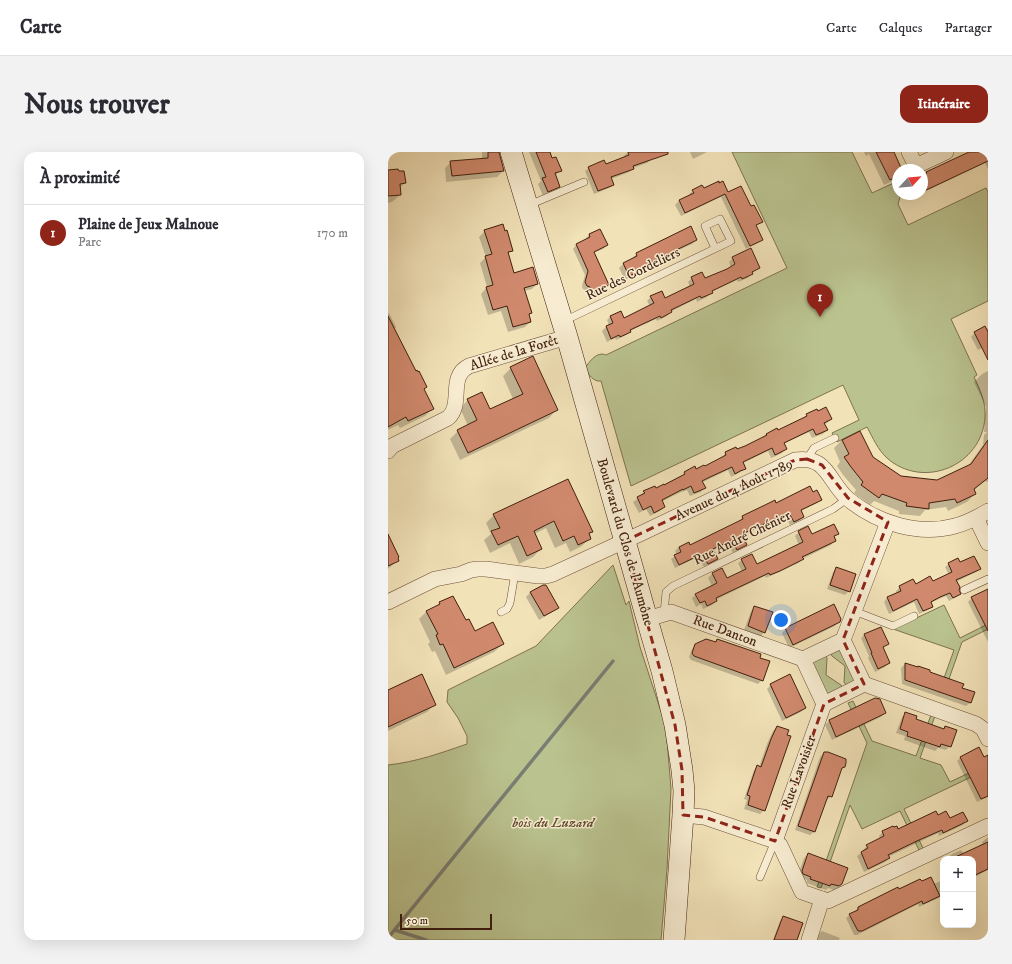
<!DOCTYPE html>
<html lang="fr">
<meta charset="utf-8">
<style>
:root{--surface:#fff;--page:#f2f2f3;--text:#2b2b33;--muted:#7c7c81;--line:#e1e1e2;--accent:#8f2418}
body{margin:0;font-family:"IM FELL DW Pica",serif;background:var(--page);color:var(--text)}
.controls{position:absolute;right:12px;bottom:12px;display:grid;overflow:hidden;border-radius:8px;box-shadow:0 4px 16px #0002}
.controls button{width:36px;height:36px;display:grid;place-items:center;padding:0;border:0;border-bottom:1px solid var(--line);background:var(--surface);color:var(--text);font:20px sans-serif}
.compass{position:absolute;left:504px;top:12px;width:36px;height:36px;border-radius:50%;background:var(--surface);box-shadow:0 4px 16px #0002;rotate:64deg}
.scale{position:absolute;left:12px;bottom:10px;width:92px;box-sizing:border-box;padding-left:4px;border:2px solid #42200e;border-top:0;font-size:11px;line-height:14px;white-space:nowrap;color:#42200e;-webkit-text-stroke:3px #f7ecd1;paint-order:stroke}
.you{position:absolute;left:393px;top:468px;width:14px;height:14px;margin:-10px;border:3px solid #fff;border-radius:50%;background:#1a73e8;box-shadow:0 0 0 6px #1a73e833}
.badge{display:grid;place-items:center;width:26px;height:26px;border-radius:50%;background:var(--accent);color:#fff;font-size:13px;font-weight:700}
.pin{position:absolute;translate:-50% -33px;filter:drop-shadow(0 1px 2px #0008)}
.pin::after{content:'';position:absolute;top:21px;width:14px;height:12px;background:inherit;clip-path:polygon(0 0,100% 0,50% 100%)}
.list{margin:0;padding:0;list-style:none}
h2{display:flex;justify-content:space-between;align-items:center;height:52px;margin:0;padding:0 16px;font-size:17px}
h2 small{font-size:13px;font-weight:400;color:var(--muted)}
.list li{display:grid;grid-template-columns:26px 1fr auto;gap:12px;align-items:center;box-sizing:border-box;height:56px;padding:0 16px;border-top:1px solid var(--line)}
.list b{display:block;font-size:15px;white-space:nowrap}
.list p{margin:0;font-size:13px;white-space:nowrap;color:var(--muted)}
.list em{font-size:13px;font-style:normal;color:var(--muted)}
.map{position:relative;flex:none;width:600px;height:788px;overflow:hidden;border-radius:12px}
header{display:flex;align-items:center;gap:24px;box-sizing:border-box;height:56px;padding:0 20px;background:var(--surface);border-bottom:1px solid var(--line)}
header strong{font-size:19px}
nav{display:flex;gap:22px;margin-inline-start:auto;font-size:14px}
.intro{display:flex;align-items:center;justify-content:space-between;box-sizing:border-box;height:96px;padding:0 24px}
h1{margin:0;font-size:28px}
.button{padding:10px 18px;border-radius:12px;background:var(--accent);color:#fff;font-size:14px;font-weight:700}
main{display:flex;gap:24px;padding:0 24px}
aside{flex:1;background:var(--surface);border-radius:12px;box-shadow:0 4px 16px #0002}
.map>svg:first-child{display:block}
.green{fill:#bac38f;stroke:#7e724e}
.shadow{fill:#0003}
.lines{fill:none;stroke-linecap:round;stroke-linejoin:round}
.stream{stroke:#797e74;stroke-width:3.5}
.building{fill:#d0896d;stroke:#42200e}
.lane-casing{stroke:#6e5038;stroke-width:8}
.street-casing{stroke:#6e5038;stroke-width:16}
.secondary-casing{stroke:#42200e;stroke-width:22}
.lane{stroke:#f7ecd1;stroke-width:7}
.street{stroke:#f7ecd1;stroke-width:15}
.secondary{stroke:#f7ecd1;stroke-width:21}
.marked{fill:none;stroke:#8f2418;stroke-width:3;stroke-dasharray:8 5;stroke-linejoin:round}
.labels{text-anchor:middle;dominant-baseline:central;stroke-width:3;stroke-linejoin:round;paint-order:stroke}
.street-label{font-size:14px;fill:#42200e;stroke:#f7ecd1}
.park-label{font-size:14px;font-style:italic;fill:#60492e;stroke:#f7ecd1}
</style>
<header>
<strong>Carte</strong>
<nav><a>Carte</a><a>Calques</a><a>Partager</a></nav>
</header>
<div class="intro"><h1>Nous trouver</h1><a class="button">Itinéraire</a></div>
<main>
<aside>
<h2>À proximité<small></small></h2>
<ul class="list">
<li><span class="badge">1</span><div><b>Plaine de Jeux Malnoue</b><p>Parc</p></div><em>170 m</em></li>
</ul>
</aside>
<div class="map">
<svg width="600" height="788" viewBox="0 0 600 788">
<rect width="100%" height="100%" fill="#f2e2b8"/>
<filter id="stains"><feTurbulence type="fractalNoise" baseFrequency=".005" numOctaves="4"/><feColorMatrix values="0 0 0 0 .2 0 0 0 0 .09 0 0 0 0 .02 0 0 0 .5 -.17"/></filter>
<radialGradient id="worn" r=".72"><stop offset=".6" stop-color="#630" stop-opacity="0"/><stop offset="1" stop-color="#630" stop-opacity=".3"/></radialGradient>
<g class="green">
<path d="M344,0h120l20,41 26,-12v13h3l-3,10 10,21 78,-37 2,4v109l-37,18 26,56 -3,2c6,13 12,25 11,40 -3,49 -62,73 -98,41 -9,-8 -14,-20 -20,-31l-30,15 -5,-9 27,-13 -16,-35 -212,101 -30,-105c-8,1 -12,-6 -16,-13 5,-7 12,-17 21,-13l181,-87z"/>
<path d="M225,413l13,40 3,-4 11,46 26,80 5,62 -4,80 -6,71h-273v-175c28,-3 53,-12 79,-21v-8l-9,-18 -11,-16 1,-12 88,-44z"/>
<path d="M556,453l16,33 28,-14v5l-26,13 -18,51 -5,-1 15,-42 -61,-21z"/>
<path d="M452,498l15,26 -1,5 -7,6 -3,-5 1,-16 -13,-10 -3,-5z"/>
<path d="M437,501l2,5 -1,17 15,10 2,4 -13,6 -5,-2 -14,-28 3,-6z"/>
<path d="M465,549l19,40 44,15 15,-41 4,1 -15,42 21,7 9,17 38,-18v5l-84,40 19,39 -4,2 -19,-39 -38,18 -12,-24 -29,83 -4,-1 50,-144 -19,-40z"/>
</g>
<g class="shadow">
<path d="M94,0h16l5,19 -6,6 -51,5 -1,-14 6,-6 31,-2z"/>
<path d="M141,0h20l3,8 8,10 -4,5 3,11 -5,5 -11,5 -5,-12 3,-3z"/>
<path d="M240,0h21l2,7 -4,4 -14,5 -4,4 -18,7 2,6 -4,3 -15,6 -9,-23 4,-3 16,-2 20,-8 -1,-2z"/>
<path d="M302,0h17l-14,7z"/>
<path d="M476,0h28l9,18h-3v8l-14,7 -15,-31 -3,2z"/>
<path d="M584,0h16v17l-3,-6 -63,30v-18z"/>
<path d="M0,19l17,12 -6,5 1,7 -8,7 -4,1z"/>
<path d="M331,32l8,10 24,13 10,15 -6,4 7,13 -4,4 -12,6 -25,-52 -40,19 -6,-11 4,-4 11,-5 -1,-2 4,-3 11,-2z"/>
<path d="M518,42h14l-11,5z"/>
<path d="M212,78l7,15 -4,4 -10,4 15,32 -3,4 -15,7 -3,-5 -4,-2 -1,-3 3,-11 -12,-26 3,-4 10,-5v-2l3,-3z"/>
<path d="M97,79l27,19 -5,5 7,19 23,10 -5,5 -8,2 7,22 -3,3 2,6 -5,5 -17,5 -7,-21 -13,4 -7,-21 6,-7 -7,-24 6,-6 -7,-20z"/>
<path d="M308,88l-4,4 -45,21 1,2 -4,4 -19,9 -6,-12 4,-4 10,-5v-2l4,-3z"/>
<path d="M345,106l26,10 -7,5 -4,5 -10,4 -1,-2 -26,12 -4,5 -10,5 -1,-3 -26,13 -3,4 -10,5 -1,-2 -26,12 -4,4 -10,5 -1,-2 -8,4 -5,-11 4,-4 3,-1 -2,-6 4,-4 13,3 26,-13 -3,-5 4,-4 13,2 26,-12 -2,-5 4,-4 13,2 26,-12 -2,-6z"/>
<path d="M1,161l7,14 -2,4 39,77 -8,8 -25,12 -2,-3 -10,5v-116z"/>
<path d="M600,176v17l-10,5 -7,-13 4,-4z"/>
<path d="M123,216l46,41 -8,9 -89,42 -10,-21 8,-8 10,-5 -8,-18 8,-8 22,10 23,-11 -10,-23z"/>
<path d="M600,219v111l-3,-1 -11,9 1,4 -8,8 -19,9 -2,-4 -21,3 -5,6 -21,-2v-3l-25,-10 -4,4 -16,-12 2,-3 -13,-15 -6,-9 3,-4 -6,-14 8,-8 30,17 28,20 37,4 31,-15 15,-21 1,-10 3,-3h-3l2,-25 -12,-25 8,-8z"/>
<path d="M430,260l13,7 -4,4 -3,2 3,5 -4,4 -11,4 -3,-6 -26,12 2,5 -3,4 -6,3 -5,2 -3,-7 -25,12 2,5 -4,4 -10,5 -3,-7 -23,11 -3,1 2,6 -3,4 -11,4 -3,-6 -8,3 -18,9 3,5 -4,4 -10,5 -4,-7 -7,4 -6,-11 7,-5v-1l4,-4 10,-5 1,2 26,-13 4,-3 19,-6 18,-9v-1l4,-4 11,-2 25,-13 4,-4 10,-5 1,3 26,-13 4,-4z"/>
<path d="M180,328l24,51 -4,3 2,4 -8,8 -12,6 -4,-9 -11,5 -9,-20 -12,6 7,15 -8,8 -14,7 -9,-21 -20,10 -6,-13 7,-6 -5,-11 8,-8z"/>
<path d="M424,341l9,6 -4,4 -16,8 2,6 -4,4 -9,4 -5,-9 -43,19 4,10 -4,3 -9,5 -5,-10 -15,7 4,9 -4,4 -9,4 -6,-10 -23,11 -4,-9 6,-4 -2,-4 4,-4 10,-1 50,-24v-1l4,-4 33,-13z"/>
<path d="M411,380l13,3 25,-1 -4,4 1,3 -3,4 -29,14 -4,4 -32,15 -1,-2 -50,24 1,1 -4,4 -9,4 -2,-5 -5,3 -4,-9 4,-4 16,-8 -4,-8 4,-4 15,5 15,-7 -4,-9 4,-3 14,5 43,-20 -4,-9z"/>
<path d="M0,382l7,14h-1l4,12 -10,9z"/>
<path d="M561,412h10l20,5 -3,3 -20,10 3,11 -3,4 -7,4 -3,-5 -16,7 2,4 -4,3 -9,4 -5,-12 -25,12 -5,-12 3,-4 10,-4 -1,-3 4,-4 32,-4 17,-8 -4,-8z"/>
<path d="M449,416l12,23 -4,4 -18,-6 6,-17z"/>
<path d="M155,434l15,22 -4,3 -15,9 -13,-23 4,-4z"/>
<path d="M600,438v52l-20,-40 4,-4z"/>
<path d="M52,451l25,19 9,10 29,12 -9,8 -48,23 -11,-24 -3,1 -4,-8 2,-2 -11,-23 8,-8 10,-4z"/>
<path d="M367,455l9,25 -3,4 -17,-6 7,-19z"/>
<path d="M451,469l-4,5 -46,22 -7,-15 4,-4z"/>
<path d="M492,476l8,16 -6,5 7,14 -4,4 -10,5 -7,-14 1,-2 -8,-18 3,-3z"/>
<path d="M329,488l45,40 -4,4 -67,-24 -2,-3 3,-8 4,-4 19,-3z"/>
<path d="M517,512l23,9 33,16 12,4 -3,10 -4,3 -64,-22 -1,-16z"/>
<path d="M383,533l34,23 -4,4 -19,9 -15,-32z"/>
<path d="M0,539l47,13 -8,8 -39,19z"/>
<path d="M487,547l10,14 -4,4 -49,23 -7,-15 4,-4z"/>
<path d="M518,561l9,7 28,10 2,-3 5,19 -4,4 -8,-2 -3,3 -31,-11 1,-4 -9,-3 6,-16z"/>
<path d="M389,575l-13,83 -4,4 -16,-5 3,-9 -3,-1 10,-29 4,-4 1,1 8,-23 6,-13z"/>
<path d="M436,601l20,13 -4,4 -9,26 -4,4h-1l-12,32 -4,3 -15,-5 25,-73z"/>
<path d="M573,605l23,2 4,1v37l-11,5 -20,-41z"/>
<path d="M549,665l12,2 17,2 -3,4 -24,11 -1,-3 -50,24 1,1 -4,4 -21,10 -7,-16 7,-5 -1,-1 4,-4 13,-7 -1,-3 4,-4 15,-1z"/>
<path d="M600,685v33l-15,8v-19h-24l-1,-1 4,-4 9,-4 3,4 19,-9 -1,-3z"/>
<path d="M420,702l34,30 -5,4 -3,2 -6,-2 -2,2 -19,-7v-3l-7,-3 -2,-2 6,-17z"/>
<path d="M555,728v16l-24,11 -1,-3 -61,31h-3l-8,-17 4,-3 5,-3h-1l4,-4 40,-18 23,-7 13,1z"/>
<path d="M395,765l13,23h-23l7,-19z"/>
<path d="M434,779l18,7 -1,2h-22l1,-5z"/>
</g>
<g class="lines">
<g class="stream">
<path d="M7,778l31,10"/>
<path d="M0,786l225,-277"/>
</g>
</g>
<g class="building">
<path d="M100,0h11l5,19 -52,5 -2,-15 38,-3z"/>
<path d="M148,0h14l2,6 4,-1 6,14 -7,2 5,14 -12,5 -6,-14 4,-1z"/>
<path d="M240,0h40v2l-35,12 1,3 -23,8 3,8 -16,6 -10,-24 16,-7 2,4 23,-9z"/>
<path d="M488,0h18l8,18h-4v6l-8,4z"/>
<path d="M581,0h19v9l-66,31v-17l5,-2 -1,-1z"/>
<path d="M10,17l1,2h5l2,12 -6,1 1,11 -13,1v-26z"/>
<path d="M331,29v2l4,-2 5,11 13,-6 10,20 3,-1 9,17 -7,3 7,15 -13,6 -25,-52 -40,19 -6,-13 15,-7 -2,-3 10,-5 2,3z"/>
<path d="M115,72l2,7 2,-1 6,21 -5,1 6,21 19,-6 5,17 -14,4 8,25 -3,1 2,8 -18,5 -6,-21 -14,4 -7,-23 7,-2 -8,-29 7,-2 -8,-24z"/>
<path d="M303,74l6,14 -50,24 2,3 -20,9 -6,-13 14,-7 -1,-3z"/>
<path d="M212,77l8,16 -14,7 15,33 -16,8 -3,-6 -3,-1 -2,-4 3,-11 -12,-27 14,-7 -1,-3z"/>
<path d="M363,96l9,20 -8,4 1,2 -11,5 -1,-2 -29,14 1,2 -12,5 -1,-2 -29,14 1,2 -11,6 -1,-2 -30,14 1,2 -11,5 -1,-2 -8,4 -5,-13 7,-3 -3,-7 11,-5 3,7 30,-15 -4,-7 12,-5 3,7 29,-14 -3,-7 11,-5 3,6 22,-9 8,-5 -3,-7z"/>
<path d="M0,164l28,55 1,-1 1,2 1,-1 8,16 -3,2 10,20 -26,12 -2,-4 -18,10z"/>
<path d="M597,174l3,6v28l-14,-28z"/>
<path d="M145,204l25,54 -90,43 -11,-23 20,-10 -10,-21 15,-7 8,17 33,-15 -13,-27z"/>
<path d="M438,255l6,12 -8,4 4,7 -12,5 -3,-6 -29,14 3,6 -12,6 -3,-7 -29,14 3,7 -6,2 -5,3 -3,-7 -22,10 -8,4 4,7 -12,5 -3,-7 -8,4v-1l-21,11 3,7 -11,6 -3,-7 -8,4 -6,-13 8,-4 -2,-2 12,-5 1,2 8,-4v1l21,-11 -1,-2 11,-6 1,3 8,-4 1,1 21,-11 -1,-3 11,-5 1,2 8,-3 22,-11 -1,-1 11,-6 1,2 29,-14 -1,-2 11,-5 1,2z"/>
<path d="M472,279l13,26 28,19 36,4 34,-16 17,-24v38l-14,11 2,5 -19,9 -2,-4 -26,4v6l-23,-3 1,-3 -25,-9 -3,4 -18,-13 2,-3 -12,-15 -7,-10 5,-3 -7,-14z"/>
<path d="M180,327l25,53 -4,1 2,6 -13,6 -4,-9 -11,5 -9,-20 -20,10 8,18 -15,7 -9,-20 -20,9 -7,-14 9,-3 -7,-14z"/>
<path d="M422,334l3,6 4,-2 5,10 -21,10 3,7 -10,5 -5,-9 -47,21 5,11 -10,5 -5,-10 -19,9 5,10 -10,5 -6,-10 -23,11 -5,-10 7,-3 -2,-5 10,-5 1,3 53,-26 -1,-3 23,-11 10,-5 1,3z"/>
<path d="M446,372l5,10 -5,2 2,5 -34,16 2,2 -24,12 -10,4 -1,-2 -53,25 1,3 -10,5 -2,-5 -5,2 -5,-9 22,-11 -5,-10 10,-5 5,10 19,-9 -5,-10 11,-5 5,10 46,-22 -5,-11 10,-5 4,8z"/>
<path d="M0,382l11,23 -1,1 1,3 -11,5z"/>
<path d="M586,404l7,13 -25,11 4,7 -1,3 2,4 -8,4 -3,-5 -10,4 -9,5 2,5 -10,4 -6,-12 -24,12 -6,-14 14,-6 -2,-5 14,-7 3,5 14,-8 3,5 19,-9 -4,-9 10,-5 2,4z"/>
<path d="M448,415l20,7 -6,18 -20,-7z"/>
<path d="M155,433h3l13,23 -15,8 -14,-24z"/>
<path d="M600,437v42l-17,-34z"/>
<path d="M65,444l13,24 3,-1 6,12 18,-9 11,22 -50,24 -11,-24 -3,1 -4,-10 2,-1 -12,-23 14,-7 -1,-2z"/>
<path d="M446,452l7,15 -1,3 -47,23 -8,-17z"/>
<path d="M366,454l19,6 -8,21 -17,-7z"/>
<path d="M493,475l8,17 -6,3 7,16 -12,6 -7,-16h1l-8,-19z"/>
<path d="M318,487l10,3 1,-3 44,15 -1,4 10,3 -7,20 -69,-25 -2,-3 3,-9z"/>
<path d="M517,511l13,4v-1l12,4v2l34,12 -2,4 13,4 -4,11 -66,-23z"/>
<path d="M34,522l14,31 -48,22v-37z"/>
<path d="M402,522l16,34 -20,10 -16,-34z"/>
<path d="M487,546l5,1 6,14 -50,24 -7,-17z"/>
<path d="M517,560l12,4 -1,3 28,10 1,-3 12,4 -6,17 -10,-3 -1,3 -33,-11 1,-4 -8,-3z"/>
<path d="M389,574l12,4 -2,5 4,1 -26,75 -17,-6 2,-9 -3,-1 10,-30 4,2 10,-28z"/>
<path d="M591,595l5,10 4,-2v41l-7,3 -21,-42z"/>
<path d="M436,600h4l18,7v4l-1,4 -3,1 -10,29 -4,-1 -13,36 -17,-6z"/>
<path d="M548,659l2,4 8,-4 4,7 13,-6 5,9 -25,12 -1,-3 -23,10 -31,15 2,3 -22,11 -7,-17 7,-4 -2,-3 18,-9 -2,-5 11,-5 1,1 3,-1 1,3z"/>
<path d="M600,690v27l-15,7v-17h-22z"/>
<path d="M420,701l40,15 -6,16 -3,2 -8,-2 -1,2 -20,-7 1,-2 -8,-3 -1,-3z"/>
<path d="M543,725l9,19 -17,8 -1,-3 -60,30h-4l-9,-17 9,-4v-3l40,-20 1,2 21,-10 2,2z"/>
<path d="M395,764l20,7 -6,17h-23z"/>
</g>
<g class="lines">
<defs>
<g id="lane">
<path d="M141,53l55,-23"/>
<path d="M176,169l167,-80 -11,-22 -15,7 10,22"/>
<path d="M419,307l7,-11 21,-10"/>
<path d="M576,438l24,-11"/>
<path d="M466,459l39,15 21,-10"/>
<path d="M113,460l6,-3 3,-6 5,-30"/>
<path d="M276,461l2,-21 7,-6 160,-77 15,-11"/>
<path d="M372,725l15,-36"/>
</g>
<g id="street">
<path d="M521,0l7,14 30,-14"/>
<path d="M0,299l4,-5 56,-28c16,-14 -1,-41 21,-52l98,-29"/>
<path d="M588,366l12,25"/>
<path d="M0,450l47,-23 26,-5 10,-4 6,-1h9l52,7h8l7,-2 89,-41 153,-73c33,-5 33,22 53,39 29,24 70,37 107,27 11,-3 23,-9 33,-15"/>
<path d="M259,467l24,-7 132,47"/>
<path d="M455,488l21,44 -40,20 -21,-45z"/>
<path d="M455,488l45,-118"/>
<path d="M476,532l112,40 7,5 5,10"/>
<path d="M295,663l21,2 71,24 5,4 22,47 26,9 160,-75"/>
<path d="M387,689l49,-137"/>
<path d="M421,788l13,-41"/>
</g>
<path id="secondary" d="M123,0l56,185 80,282 15,52 13,54 7,45 2,21 -1,24 -9,125"/>
</defs>
<use href="#lane" class="lane-casing"/>
<use href="#street" class="street-casing"/>
<use href="#secondary" class="secondary-casing"/>
<use href="#lane" class="lane"/>
<use href="#street" class="street"/>
<use href="#secondary" class="secondary"/>
</g>
<path class="marked" d="M419,307l15,6 26,33 40,24 -45,118 21,44 -40,20 -49,137 -71,-24 -21,-2 -1,-45 -7,-45 -50,-184 170,-81z"/>
<g class="labels">
<g class="street-label">
<text transform="translate(245 122) rotate(-26)">Rue des Cordeliers</text>
<text transform="translate(126 201) rotate(-17)">Allée de la Forêt</text>
<text transform="translate(346 338) rotate(-25)">Avenue du 4 Août 1789</text>
<text transform="translate(354 386) rotate(-26)">Rue André Chénier</text>
<text transform="translate(237 390) rotate(74)">Boulevard du Clos de l'Aumône</text>
<text transform="translate(337 479) rotate(20)">Rue Danton</text>
<text transform="translate(411 620) rotate(-70)">Rue Lavoisier</text>
</g>
<g class="park-label">
<text x="165" y="671">bois du Luzard</text>
</g>
</g>
<rect width="100%" height="100%" filter="url(#stains)"/>
<rect width="100%" height="100%" fill="url(#worn)"/>
</svg>
<div class="controls">
<button>+</button>
<button>−</button>
</div>
<svg class="compass" viewBox="-18 -18 36 36"><path d="M0-13l5 13h-10z" fill="#e53935"/><path d="M0 13l5-13h-10z" fill="#7c7c81"/></svg>
<div class="scale">50 m</div>
<div class="you"></div>
<div class="pin badge" style="left:432px;top:165px">1</div>
</div>
</main>
